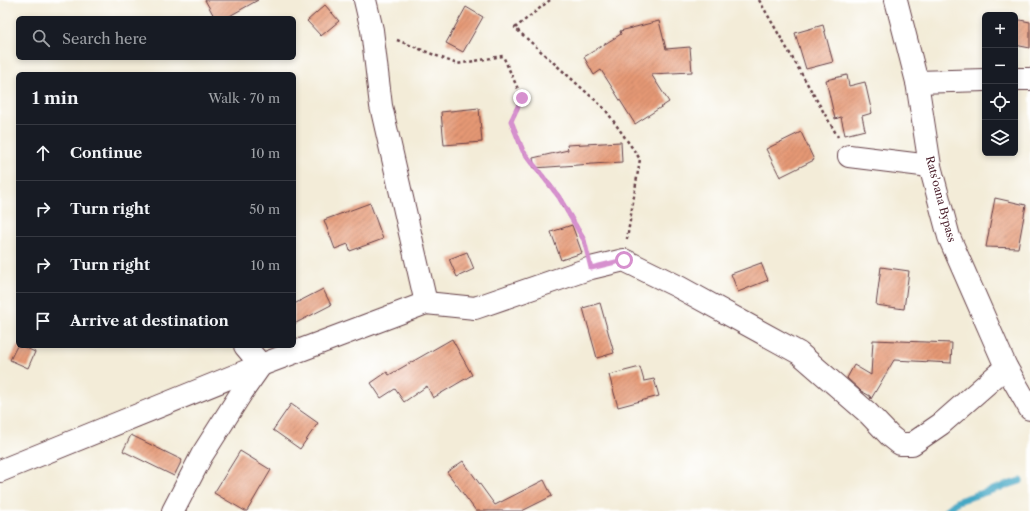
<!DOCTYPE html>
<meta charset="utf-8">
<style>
:root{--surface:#171b24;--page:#242831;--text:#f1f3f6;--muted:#9ea1a6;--line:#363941}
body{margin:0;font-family:"Libre Caslon Text",serif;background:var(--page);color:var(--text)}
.controls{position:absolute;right:12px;top:12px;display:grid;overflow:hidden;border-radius:6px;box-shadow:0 2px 6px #0003}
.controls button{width:36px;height:36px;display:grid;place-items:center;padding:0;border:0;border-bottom:1px solid var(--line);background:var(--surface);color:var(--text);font:20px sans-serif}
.stop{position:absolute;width:12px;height:12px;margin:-9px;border:3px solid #d690ce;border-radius:50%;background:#fff}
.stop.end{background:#d690ce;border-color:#fff;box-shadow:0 1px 4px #0008}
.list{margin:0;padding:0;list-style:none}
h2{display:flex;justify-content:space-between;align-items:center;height:52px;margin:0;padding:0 16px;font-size:17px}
h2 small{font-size:13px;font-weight:400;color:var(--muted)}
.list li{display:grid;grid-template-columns:26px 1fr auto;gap:12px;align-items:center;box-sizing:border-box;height:56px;padding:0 16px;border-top:1px solid var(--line)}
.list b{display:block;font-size:15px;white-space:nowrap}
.list em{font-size:13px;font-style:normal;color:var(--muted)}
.icon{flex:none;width:22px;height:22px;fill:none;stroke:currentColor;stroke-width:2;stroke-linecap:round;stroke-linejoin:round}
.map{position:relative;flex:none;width:1030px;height:511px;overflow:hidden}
.search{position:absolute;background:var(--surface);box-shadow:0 2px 6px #0003;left:16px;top:16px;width:280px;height:44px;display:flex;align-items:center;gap:10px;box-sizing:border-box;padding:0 14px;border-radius:6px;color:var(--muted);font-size:15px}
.panel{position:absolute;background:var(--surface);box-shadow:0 2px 6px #0003;left:16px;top:72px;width:280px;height:276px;border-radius:6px}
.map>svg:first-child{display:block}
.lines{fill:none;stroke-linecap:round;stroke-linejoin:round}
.stream{stroke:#45a7c4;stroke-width:7}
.building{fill:url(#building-hatch)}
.minor-casing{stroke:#633e45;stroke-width:24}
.path{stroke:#633e45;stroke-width:2.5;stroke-dasharray:3 3;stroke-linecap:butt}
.minor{stroke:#fff;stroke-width:22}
.route{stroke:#d690ce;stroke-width:5}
.labels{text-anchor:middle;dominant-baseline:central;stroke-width:4;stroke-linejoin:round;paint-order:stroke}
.street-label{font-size:11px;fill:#4a1f2b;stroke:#fff}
</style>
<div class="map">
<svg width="1030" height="511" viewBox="0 0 1030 511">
<defs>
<pattern id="building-hatch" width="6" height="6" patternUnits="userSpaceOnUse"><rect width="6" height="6" fill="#e59875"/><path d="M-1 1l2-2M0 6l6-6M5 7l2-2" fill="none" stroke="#bc7b60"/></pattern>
</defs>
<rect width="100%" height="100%" fill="#fff"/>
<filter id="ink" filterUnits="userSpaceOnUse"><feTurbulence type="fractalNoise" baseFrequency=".025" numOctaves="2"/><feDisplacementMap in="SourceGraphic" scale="8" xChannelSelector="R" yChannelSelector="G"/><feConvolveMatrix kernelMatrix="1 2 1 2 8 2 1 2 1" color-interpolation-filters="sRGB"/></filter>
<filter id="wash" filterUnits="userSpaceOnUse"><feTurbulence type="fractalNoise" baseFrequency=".012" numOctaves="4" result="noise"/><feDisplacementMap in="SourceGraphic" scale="16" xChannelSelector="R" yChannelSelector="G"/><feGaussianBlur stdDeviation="0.9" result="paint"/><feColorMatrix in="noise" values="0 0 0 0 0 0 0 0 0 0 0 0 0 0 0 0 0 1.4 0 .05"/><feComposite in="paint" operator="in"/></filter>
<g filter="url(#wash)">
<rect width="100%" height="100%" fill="#f3ecd8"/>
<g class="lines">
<path class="stream" d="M946,511l12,-10 62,-20"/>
</g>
<g id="blocks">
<g class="building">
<path d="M205,0h53l-32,18h-11z"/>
<path d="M325,5l14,16 -18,15 -14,-15z"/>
<path d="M466,7l17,10 -20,35 -17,-9z"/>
<path d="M1015,19l15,3v26l-15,-3z"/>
<path d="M659,21l7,28 24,-2 2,25 -41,2 18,28 -34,22 -34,-54 -7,5 -10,-18 37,-23 -1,-3z"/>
<path d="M823,25l10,37 -27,7 -11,-36z"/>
<path d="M847,75l2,11 16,-4 7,31 -10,3 3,14 -20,5 -4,-18 -6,2 -9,-39z"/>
<path d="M479,108l3,34 -38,3 -3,-33z"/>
<path d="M801,132l13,28 -34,17 -14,-28z"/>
<path d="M621,142l1,20 -88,6 -1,-10 35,-8 -1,-5z"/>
<path d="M995,198l31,7 -8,43 -32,-1z"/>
<path d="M370,203l13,36 -33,12 -2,-7 -13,5 -11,-29z"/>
<path d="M572,225l10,28 -21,7 -10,-28z"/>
<path d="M467,252l7,17 -17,8 -8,-18z"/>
<path d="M761,263l7,17 -30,12 -7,-18z"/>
<path d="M881,267l28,4 -5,38 -28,-4z"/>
<path d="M323,289l8,16 -37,19v-20z"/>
<path d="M600,303l14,50 -17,5 -14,-50z"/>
<path d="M452,339l20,36 -39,23 -6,-12 -23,16 -9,-13 -14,9 -10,-15 16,-11 2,3z"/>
<path d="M873,340l79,3 -1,20 -57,-3 -23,39 -1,-3 -9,-5 -14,-13 7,-13 17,10z"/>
<path d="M18,344v2h4l13,6 -7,16 -18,-8z"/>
<path d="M640,367l4,14 10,-2 5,17 -41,11 -9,-32z"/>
<path d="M291,404l27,19 -18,26 -27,-19z"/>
<path d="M131,435l51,25 -8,16 -51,-25z"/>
<path d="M240,451l31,19 -24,41h-2l-31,-18z"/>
<path d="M463,461l32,44 49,-25 8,16 -30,15h-46l-29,-39z"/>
</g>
</g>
</g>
<g filter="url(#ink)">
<use href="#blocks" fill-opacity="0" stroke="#633e45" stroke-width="1"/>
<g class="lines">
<defs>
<g id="minor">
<path d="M365,0l7,30 9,76 45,197"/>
<path d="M896,0l21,82 13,84 19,71 57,130 24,42"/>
<path d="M1015,79h15"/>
<path d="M917,82l68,-2"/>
<path d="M849,156l81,10"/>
<path d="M245,346l16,19"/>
<path d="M0,471l261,-106 165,-62 49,5 116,-40 33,-8 53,26 122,67 69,60 22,23 10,8h12l29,-20 65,-57"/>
<path d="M173,511l29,-56 40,-63 19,-27"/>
</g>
</defs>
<use href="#minor" class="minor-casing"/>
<g class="path">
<path d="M550,0l-35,28 90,81 35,50 -13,80"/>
<path d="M759,0l79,137"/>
<path d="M397,40l60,24 46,-8 19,42 -11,23 12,30 36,46 25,43 2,7"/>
</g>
<use href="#minor" class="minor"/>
</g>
</g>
<g class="lines" filter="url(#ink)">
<path class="route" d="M522,98l-11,23 12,30 36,46 25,43 7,28 33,-8"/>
</g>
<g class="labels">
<g class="street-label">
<text transform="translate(941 199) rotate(75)">Rats'oana Bypass</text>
</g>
</g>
</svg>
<div class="controls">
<button>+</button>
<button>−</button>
<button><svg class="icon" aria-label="locate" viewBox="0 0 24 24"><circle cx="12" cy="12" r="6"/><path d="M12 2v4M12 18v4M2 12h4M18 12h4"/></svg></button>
<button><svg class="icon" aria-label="layers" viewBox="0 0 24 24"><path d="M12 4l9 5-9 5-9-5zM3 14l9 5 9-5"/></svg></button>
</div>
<div class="stop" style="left:624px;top:260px"></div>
<div class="stop end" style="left:522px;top:98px"></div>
<div class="search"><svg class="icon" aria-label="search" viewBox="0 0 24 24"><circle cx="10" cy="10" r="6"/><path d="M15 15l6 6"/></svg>Search here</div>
<section class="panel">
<h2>1 min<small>Walk · 70 m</small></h2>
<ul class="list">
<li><svg class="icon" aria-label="ahead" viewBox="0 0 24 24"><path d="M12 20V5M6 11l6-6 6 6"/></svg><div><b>Continue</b></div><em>10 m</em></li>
<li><svg class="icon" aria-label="right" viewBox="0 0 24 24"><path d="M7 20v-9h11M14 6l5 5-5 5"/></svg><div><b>Turn right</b></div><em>50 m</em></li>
<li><svg class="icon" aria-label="right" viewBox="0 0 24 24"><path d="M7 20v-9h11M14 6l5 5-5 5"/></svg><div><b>Turn right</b></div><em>10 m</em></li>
<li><svg class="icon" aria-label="arrive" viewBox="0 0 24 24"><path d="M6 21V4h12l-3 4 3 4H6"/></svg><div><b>Arrive at destination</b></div></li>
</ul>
</section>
</div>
